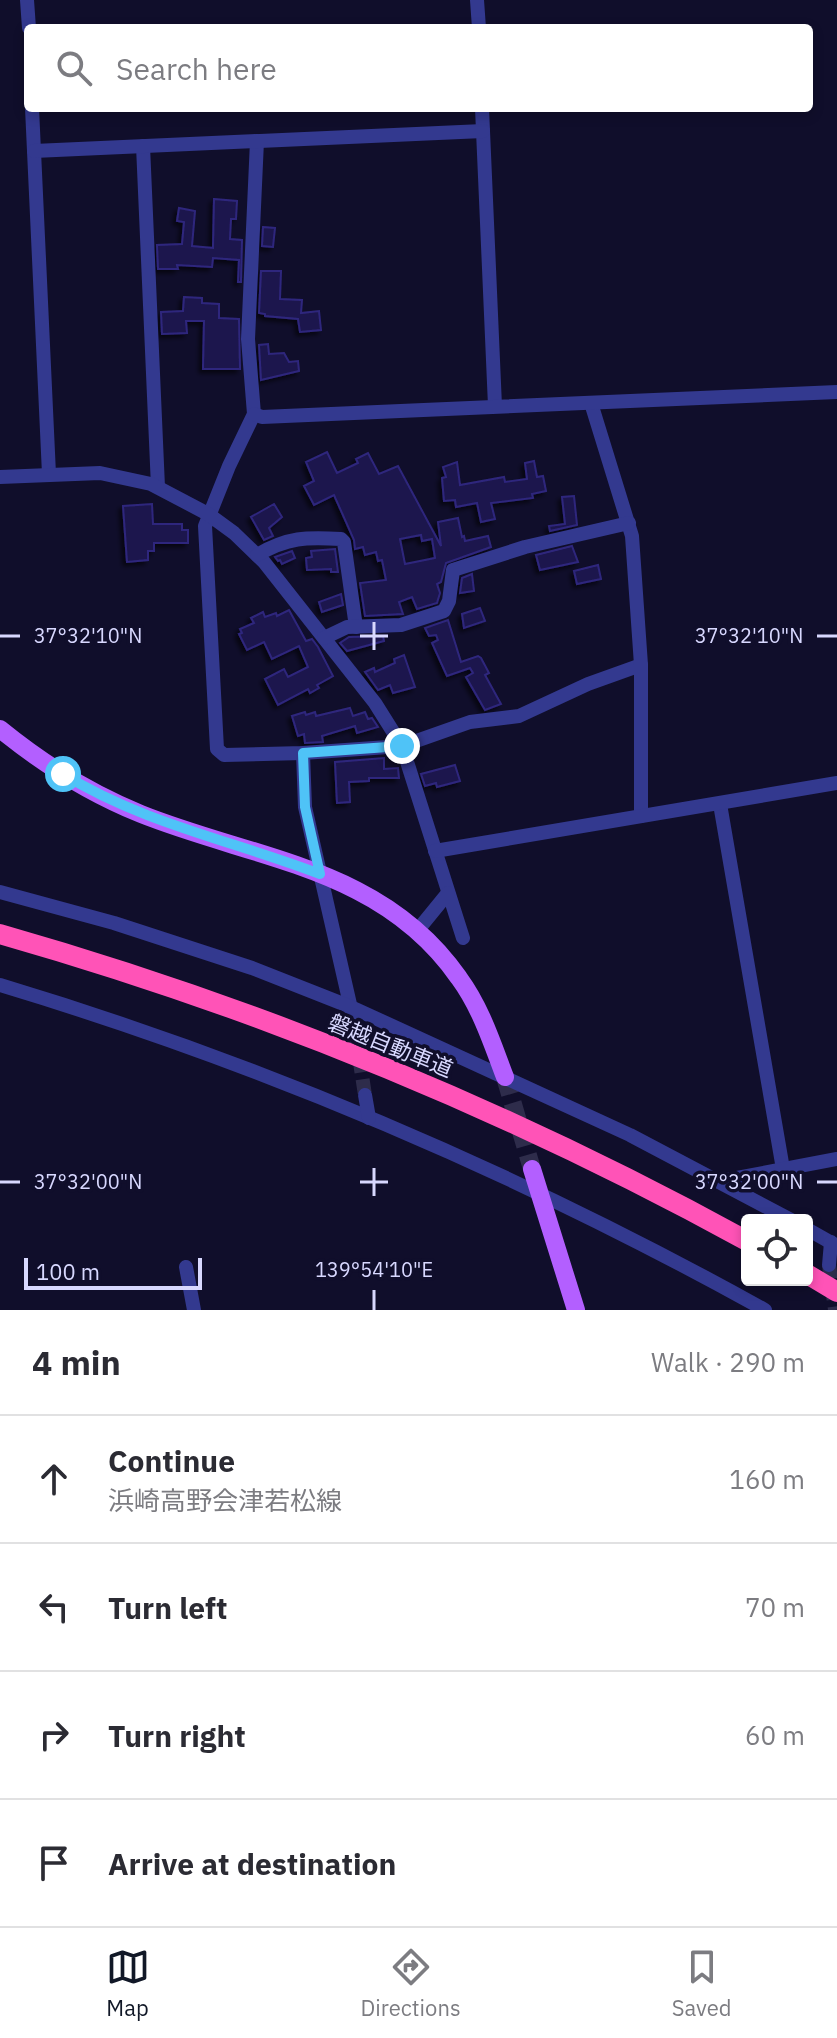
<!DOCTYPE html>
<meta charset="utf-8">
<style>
:root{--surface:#fff;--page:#f7f7f7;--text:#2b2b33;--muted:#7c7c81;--line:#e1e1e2;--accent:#111827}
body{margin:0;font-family:"IBM Plex Sans","Noto Sans JP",sans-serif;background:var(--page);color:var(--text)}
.controls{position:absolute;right:24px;bottom:24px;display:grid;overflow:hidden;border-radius:8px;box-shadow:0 4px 12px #0003}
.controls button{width:72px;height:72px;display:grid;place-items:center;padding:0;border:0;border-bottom:2px solid var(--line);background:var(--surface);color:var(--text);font:40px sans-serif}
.scale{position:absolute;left:24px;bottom:20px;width:178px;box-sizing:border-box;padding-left:8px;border:4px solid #d8d8ff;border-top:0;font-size:22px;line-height:28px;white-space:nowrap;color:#d8d8ff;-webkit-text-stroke:6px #100e2b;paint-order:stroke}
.stop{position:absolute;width:24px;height:24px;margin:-18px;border:6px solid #4fc3f7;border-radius:50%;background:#fff}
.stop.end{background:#4fc3f7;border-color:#fff;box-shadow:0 2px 8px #0008}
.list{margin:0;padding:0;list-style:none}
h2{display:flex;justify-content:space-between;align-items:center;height:104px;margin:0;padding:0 32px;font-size:34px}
h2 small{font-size:26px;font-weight:400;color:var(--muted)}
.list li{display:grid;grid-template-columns:52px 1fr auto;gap:24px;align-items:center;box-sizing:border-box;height:128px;padding:0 32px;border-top:2px solid var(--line)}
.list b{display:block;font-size:30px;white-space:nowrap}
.list p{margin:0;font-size:26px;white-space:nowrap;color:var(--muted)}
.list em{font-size:26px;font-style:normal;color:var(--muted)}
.icon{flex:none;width:44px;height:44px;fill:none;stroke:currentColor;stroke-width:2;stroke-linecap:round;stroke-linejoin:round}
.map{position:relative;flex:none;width:837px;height:1310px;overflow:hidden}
.search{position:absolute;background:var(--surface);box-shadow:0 4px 12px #0003;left:24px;right:24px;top:24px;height:88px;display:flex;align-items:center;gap:20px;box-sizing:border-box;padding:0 28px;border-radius:8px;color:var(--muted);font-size:30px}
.sheet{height:616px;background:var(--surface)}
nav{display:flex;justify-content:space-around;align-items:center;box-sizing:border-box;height:112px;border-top:2px solid var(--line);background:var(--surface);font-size:22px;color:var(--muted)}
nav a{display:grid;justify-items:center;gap:4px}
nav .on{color:var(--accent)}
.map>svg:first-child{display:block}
.building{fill:#1d174e;stroke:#2f277d;stroke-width:2;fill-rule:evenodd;filter:url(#shadow)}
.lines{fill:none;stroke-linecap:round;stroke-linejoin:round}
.minor-tunnel{stroke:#2e2c4b;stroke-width:14;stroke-dasharray:14 7;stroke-linecap:butt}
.major-tunnel{stroke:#2e2c4b;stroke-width:18;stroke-dasharray:18 9;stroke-linecap:butt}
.minor{stroke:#33398f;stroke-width:14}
.major{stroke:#b35fff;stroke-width:18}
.highway{stroke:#ff53b7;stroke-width:20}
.route{stroke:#4fc3f7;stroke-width:10}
.ticks{fill:none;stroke:#d8d8ff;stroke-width:3}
.labels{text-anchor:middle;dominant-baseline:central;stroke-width:7;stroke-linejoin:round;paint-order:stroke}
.street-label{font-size:22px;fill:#d8d8ff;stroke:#100e2b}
.ticks-label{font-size:20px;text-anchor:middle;fill:#d8d8ff;stroke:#100e2b;stroke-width:7;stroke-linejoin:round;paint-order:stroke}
</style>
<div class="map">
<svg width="837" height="1310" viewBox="0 0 837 1310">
<defs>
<filter id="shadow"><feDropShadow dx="-3.5" dy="3.5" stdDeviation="2" flood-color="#0009"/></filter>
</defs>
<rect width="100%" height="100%" fill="#100e2b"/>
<g class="building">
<path d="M214,199l23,2 -1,18h-5l-1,20 12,1 -1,42h-3l1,-22 -26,-2 -1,9 -35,-2 1,4h-20l-1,-24 25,-1 2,-22 -7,-1 2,-13 16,3 -3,35 21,2z"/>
<path d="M263,227l12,1 -2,19 -11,-1z"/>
<path d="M261,271h20l-1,28 22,1 -1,13 18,-2 2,19 -21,2 -2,-13 -33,-3v-2l-6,-1z"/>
<path d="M184,297l18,1v5l17,1v14l20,1 1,50h-37l1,-48h-18l1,12 -25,1 -1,-22 22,-1z"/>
<path d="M268,344l1,10 15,-1 5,9 9,-1 1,10 -38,9 -2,-35z"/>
<path d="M327,452l10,21 21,-10 -2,-4 12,-6 11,21 19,-8 43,80 -3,-24 20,-4 4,19 2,-1 1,5 23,-5 3,11 -45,16 -5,19 -4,2 3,9 -3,10 -20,6 -5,-12 -13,5 4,12 -38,2 -5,-33 26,-3 -4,-20 -4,1 -2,-9 -11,3 -2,-8 -8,2 -1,-9 -20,-45 -20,10 -10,-19 10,-5 -8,-19zM421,535l1,6 10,-2 3,19 -30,6 -5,-25z"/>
<path d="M534,461l3,16 6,-1 3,15 -14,3 1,4 -42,5 4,16 -14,3 -4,-19 -21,4 -1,-7 -11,1 -2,-23 4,-1 -3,-10 14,-5 3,23 44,-8 1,5 22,-3 -2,-16z"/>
<path d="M574,496l3,29 -27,6 -1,-5 16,-2 -3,-27z"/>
<path d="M152,504l1,20h29v6h6v13h-34v8h-6v9l-21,2 -4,-56z"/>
<path d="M274,504l8,13 -13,11 4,8 -9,4 -13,-23z"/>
<path d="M572,546l6,16 -38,8 -4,-15z"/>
<path d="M335,549l3,23h-7v-3l-24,1 -1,-12 6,-1 -1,-6z"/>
<path d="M292,551l3,7 -13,6 -2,-4 -2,1 -3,-4z"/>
<path d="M598,565l3,14 -24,5 -3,-13z"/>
<path d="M472,574l2,17 -14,2 2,-15z"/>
<path d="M341,594l2,11 -21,7 -3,-10z"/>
<path d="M480,608l5,13 -21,7 -2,-14z"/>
<path d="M289,610l17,31 6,-2 6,8 15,29 -16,9 2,3 -9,5 -2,-4 -30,16 -13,-26 19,-10 4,8 20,-10 -9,-21 -27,13 -8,-17 -17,8 -8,-16 3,-1 -2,-4 14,-6 -3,-5 12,-6 2,5 11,-4 1,3z"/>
<path d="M448,620l13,42 17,-6 3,2 8,15 -4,2 16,29 -16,6 -19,-33 7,-4 -3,-5 -23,8 -15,-33 6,-3 -2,-5 -7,1 -4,-8z"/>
<path d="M383,636l1,5 -37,10 -7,-8 9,-6z"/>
<path d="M404,655l11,32 -22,6 -3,-8 -12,5 -13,-18 9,-4 1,4 20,-9 -1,-4z"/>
<path d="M350,708l3,8 12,-4 3,7 4,-1 6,9 -21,6 -2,-7 -33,10 1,6 -18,1 -1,-9 -6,2 -6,-20 13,-4 1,3 9,-3 1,4z"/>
<path d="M384,758v11l14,-1 1,10h-30v3l-20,1 1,20 -13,1 -2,-41z"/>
<path d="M455,765l5,16 -23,6 -1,-4 -11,3 -4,-12z"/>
</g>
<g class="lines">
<g class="minor-tunnel">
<path d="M353,1017l12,78"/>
<path d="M829,1265l6,45"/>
</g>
<path class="major-tunnel" d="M505,1077l27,92"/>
<g class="minor">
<path d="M27,0l2,28"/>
<path d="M477,0l2,28"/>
<path d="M32,108l17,366"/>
<path d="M482,108l13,298"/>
<path d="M257,141l-9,198 6,75 -25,52 -24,60 12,223 7,6 79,-2 99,-7 68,-24 49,-6 69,-32 53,-19"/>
<path d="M143,146l15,341"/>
<path d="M34,151l449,-20"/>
<path d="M591,403l41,133 9,129v151"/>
<path d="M254,414l8,3 575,-25"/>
<path d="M0,477l100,-4 51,11 57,30 26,19 30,29 111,141 27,43 61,192"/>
<path d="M257,555c31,-18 49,-18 84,-16l3,3 12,85"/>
<path d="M324,638l23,-11 54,-2 43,-14 5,-10 4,-31 72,-23 104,-24"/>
<path d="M303,753l2,54 47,206"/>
<path d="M720,804l63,365"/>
<path d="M435,851l402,-68"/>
<path d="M0,892l114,31 138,45 99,39 279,128 161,85"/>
<path d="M417,931l31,-38"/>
<path d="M0,985c266,80 522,190 765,325"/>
<path d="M365,1095l4,23"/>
<path d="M721,1181l116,-22"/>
<path d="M807,1229l30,17"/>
<path d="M829,1265l2,-23"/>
<path d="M186,1267l8,43"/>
</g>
<g class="major">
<path d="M0,729c43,35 89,64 141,85 115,46 241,53 318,164 22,30 33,65 46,99"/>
<path d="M532,1169l44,141"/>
</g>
<g class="highway">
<path d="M0,934c260,74 510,177 747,307"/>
<path d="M807,1274l30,18"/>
</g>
</g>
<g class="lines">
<path class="route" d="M63,774c79,49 171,67 257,100l-15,-67 -2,-54 99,-7"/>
</g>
<path class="ticks" d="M374,622v28M0,636h20M360,636h28M817,636h20M374,1168v28M0,1182h20M360,1182h28M817,1182h20M374,1290v20"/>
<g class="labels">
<g class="street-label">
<text transform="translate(391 1045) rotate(22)">磐越自動車道</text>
</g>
</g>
<g class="ticks-label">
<text x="88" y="643">37°32'10"N</text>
<text x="749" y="643">37°32'10"N</text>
<text x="88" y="1189">37°32'00"N</text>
<text x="749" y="1189">37°32'00"N</text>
<text x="374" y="1277">139°54'10"E</text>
</g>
</svg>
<div class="controls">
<button><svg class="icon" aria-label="locate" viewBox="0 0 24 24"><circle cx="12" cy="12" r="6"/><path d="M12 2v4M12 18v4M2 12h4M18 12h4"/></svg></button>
</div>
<div class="scale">100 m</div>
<div class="stop" style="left:63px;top:774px"></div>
<div class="stop end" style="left:402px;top:746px"></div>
<div class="search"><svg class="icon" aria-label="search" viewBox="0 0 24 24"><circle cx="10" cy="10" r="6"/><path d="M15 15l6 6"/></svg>Search here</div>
</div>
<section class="sheet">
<h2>4 min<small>Walk · 290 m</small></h2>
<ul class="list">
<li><svg class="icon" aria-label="ahead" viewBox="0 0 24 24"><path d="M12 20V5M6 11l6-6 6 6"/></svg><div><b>Continue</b><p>浜崎高野会津若松線</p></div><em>160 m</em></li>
<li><svg class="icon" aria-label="left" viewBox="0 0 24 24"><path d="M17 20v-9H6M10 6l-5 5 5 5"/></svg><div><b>Turn left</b></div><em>70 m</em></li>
<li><svg class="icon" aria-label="right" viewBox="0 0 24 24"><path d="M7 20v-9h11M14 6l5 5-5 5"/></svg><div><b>Turn right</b></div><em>60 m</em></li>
<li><svg class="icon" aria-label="arrive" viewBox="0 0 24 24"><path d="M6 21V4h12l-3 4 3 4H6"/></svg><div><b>Arrive at destination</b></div></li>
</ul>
</section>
<nav>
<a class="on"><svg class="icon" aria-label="map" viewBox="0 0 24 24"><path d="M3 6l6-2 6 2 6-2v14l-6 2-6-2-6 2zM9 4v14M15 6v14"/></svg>Map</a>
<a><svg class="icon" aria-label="directions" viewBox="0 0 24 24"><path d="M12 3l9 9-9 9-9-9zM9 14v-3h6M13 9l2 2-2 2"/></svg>Directions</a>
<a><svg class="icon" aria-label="saved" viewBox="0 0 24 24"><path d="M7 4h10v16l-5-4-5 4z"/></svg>Saved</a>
</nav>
